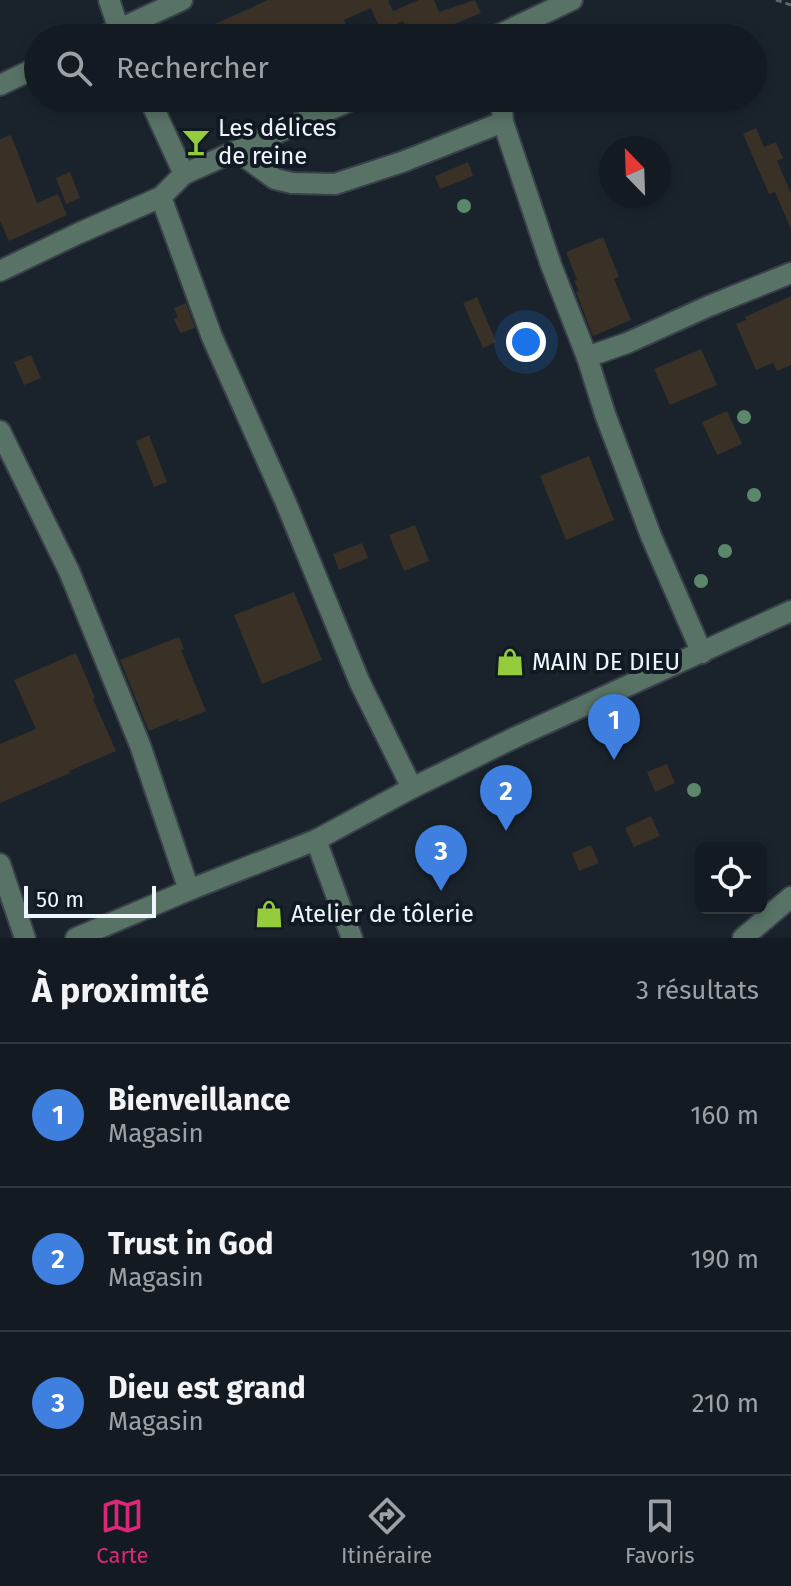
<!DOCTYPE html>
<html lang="fr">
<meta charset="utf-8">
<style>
:root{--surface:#141a21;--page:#21272e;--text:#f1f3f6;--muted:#9da1a5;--line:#33383f;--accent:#db2777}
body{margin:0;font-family:"Fira Sans",sans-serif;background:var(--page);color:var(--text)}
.controls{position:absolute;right:24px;bottom:24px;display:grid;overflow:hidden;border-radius:12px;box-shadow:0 4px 12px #0003}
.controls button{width:72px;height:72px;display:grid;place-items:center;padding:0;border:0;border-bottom:2px solid var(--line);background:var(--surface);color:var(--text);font:40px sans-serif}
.compass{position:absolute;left:599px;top:136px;width:72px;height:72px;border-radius:50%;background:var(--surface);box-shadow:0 4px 12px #0003;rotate:337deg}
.scale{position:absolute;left:24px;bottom:20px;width:132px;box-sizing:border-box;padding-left:8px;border:4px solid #eef5fb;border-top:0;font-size:22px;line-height:28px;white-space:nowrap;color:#eef5fb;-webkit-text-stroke:6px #111a22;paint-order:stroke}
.you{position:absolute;left:526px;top:342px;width:28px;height:28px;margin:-20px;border:6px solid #fff;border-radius:50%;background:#1a73e8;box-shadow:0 0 0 12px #1a73e833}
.badge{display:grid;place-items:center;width:52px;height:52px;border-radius:50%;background:var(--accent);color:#fff;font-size:26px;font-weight:700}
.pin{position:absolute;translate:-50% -66px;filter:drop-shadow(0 2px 4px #0008)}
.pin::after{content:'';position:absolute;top:42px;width:28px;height:24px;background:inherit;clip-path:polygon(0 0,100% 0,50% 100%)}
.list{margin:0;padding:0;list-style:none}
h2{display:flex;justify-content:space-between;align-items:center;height:104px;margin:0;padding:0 32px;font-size:34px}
h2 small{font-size:26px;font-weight:400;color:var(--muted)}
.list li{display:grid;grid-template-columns:52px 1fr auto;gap:24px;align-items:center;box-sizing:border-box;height:144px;padding:0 32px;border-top:2px solid var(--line)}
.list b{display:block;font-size:30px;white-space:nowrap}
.list p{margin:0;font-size:26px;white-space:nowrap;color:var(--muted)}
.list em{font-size:26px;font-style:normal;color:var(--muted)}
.icon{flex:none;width:44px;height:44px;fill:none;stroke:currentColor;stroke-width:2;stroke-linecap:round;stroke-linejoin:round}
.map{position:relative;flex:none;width:791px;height:938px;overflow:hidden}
.search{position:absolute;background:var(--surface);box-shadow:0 4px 12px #0003;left:24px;right:24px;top:24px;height:88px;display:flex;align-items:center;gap:20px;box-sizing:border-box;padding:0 28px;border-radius:44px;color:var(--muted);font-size:30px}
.sheet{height:536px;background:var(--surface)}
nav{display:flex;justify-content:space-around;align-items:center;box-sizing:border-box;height:112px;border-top:2px solid var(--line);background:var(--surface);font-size:22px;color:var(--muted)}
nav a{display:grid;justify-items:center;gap:4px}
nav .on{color:var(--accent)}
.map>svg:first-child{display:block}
.building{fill:#393026}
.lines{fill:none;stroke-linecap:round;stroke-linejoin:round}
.minor-casing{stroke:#384049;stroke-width:24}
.path{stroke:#5c646c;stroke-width:3;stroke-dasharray:6 4;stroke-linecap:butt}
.minor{stroke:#587366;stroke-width:20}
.tree{fill:#5b886a}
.labels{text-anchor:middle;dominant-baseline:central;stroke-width:8;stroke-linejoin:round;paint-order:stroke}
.poi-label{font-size:24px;fill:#eef5fb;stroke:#111a22;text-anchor:start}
</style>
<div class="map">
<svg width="791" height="938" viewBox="0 0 791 938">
<rect width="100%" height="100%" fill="#1a232c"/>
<g class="building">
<path d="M268,0h123l-3,1 5,10 26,-11h15l5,12 36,-12 6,13 -61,25 -2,-5 -8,3 -7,-15 -22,10 -10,-23 -27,12 6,14 -9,4h-12l-3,-9 -25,9h-117z"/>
<path d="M756,128l8,19 12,-5 7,16 -6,3 14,32v36l-16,-37 -6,2 -26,-60z"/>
<path d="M11,135l26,68 21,-9 9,21 -58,26 -9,-20v-82z"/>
<path d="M468,162l5,14 -33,13 -5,-13z"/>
<path d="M70,172l10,26 -14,6 -10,-26z"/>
<path d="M603,237l16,40 -5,2 17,41 -38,16 -17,-44 3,-1 -5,-10 3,-1 -11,-28z"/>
<path d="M791,296v69l-14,6 -4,-8 -17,7 -20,-46 10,-4 -1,-3z"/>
<path d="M477,297l19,45 -13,6 -20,-45z"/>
<path d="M186,303l9,25 -15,5 -6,-14 4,-2 -4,-9z"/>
<path d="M701,349l16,36 -47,20 -16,-36z"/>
<path d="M31,355l10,23 -17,7 -10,-23z"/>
<path d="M727,411l15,33 -25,11 -15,-33z"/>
<path d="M149,435l18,47 -13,5 -18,-46z"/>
<path d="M589,456l25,64 -48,20 -26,-64z"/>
<path d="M415,525l14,36 -25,10 -15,-36z"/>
<path d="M362,543l6,15 -29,12 -6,-16z"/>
<path d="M294,592l28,68 -60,24 -28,-69z"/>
<path d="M179,637l5,12 -3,1 25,61 -27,11 -1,-3 -29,12 -29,-71z"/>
<path d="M76,653l19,45 -2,1 23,52 -47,20 1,2 -70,30v-59l36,-15 -22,-49z"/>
<path d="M667,764l8,19 -20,9 -8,-20z"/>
<path d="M651,816l9,20 -26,11 -9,-19z"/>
<path d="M591,845l8,18 -20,8 -7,-18z"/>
</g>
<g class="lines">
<defs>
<g id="minor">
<path d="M109,0l10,30 5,8"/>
<path d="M100,38l82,-38"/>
<path d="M492,38l80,-38"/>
<path d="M0,85l38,-18"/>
<path d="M149,98l35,76"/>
<path d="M501,98l2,24 48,143 36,92 18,57 46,122 51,117"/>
<path d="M237,151l38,28 17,4 43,1 67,-22 101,-40"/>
<path d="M161,197l51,140 74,166 74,180 52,105"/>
<path d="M0,271l77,-37 84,-37 23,-23 172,-76"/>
<path d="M587,357l40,-14 82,-37 82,-33"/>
<path d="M0,431l69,140 71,174 49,145"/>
<path d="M316,840l36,98"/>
<path d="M0,864l25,74"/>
<path d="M76,938l113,-48 127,-50 96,-52 104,-51 275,-126"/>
<path d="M743,938l48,-41"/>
</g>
</defs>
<use href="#minor" class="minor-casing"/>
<path class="path" d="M776,0l15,5"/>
<use href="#minor" class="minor"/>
</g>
<g class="tree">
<circle cx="464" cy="206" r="7"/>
<circle cx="744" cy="417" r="7"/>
<circle cx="754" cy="495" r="7"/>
<circle cx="725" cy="551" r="7"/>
<circle cx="701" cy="581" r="7"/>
<circle cx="694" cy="790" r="7"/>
</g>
<defs>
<symbol id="bar-bare" viewBox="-9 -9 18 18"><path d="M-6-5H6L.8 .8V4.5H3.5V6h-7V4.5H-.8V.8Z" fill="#95cc3b" stroke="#111a22" stroke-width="2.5" paint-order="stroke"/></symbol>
<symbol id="shop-bare" viewBox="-9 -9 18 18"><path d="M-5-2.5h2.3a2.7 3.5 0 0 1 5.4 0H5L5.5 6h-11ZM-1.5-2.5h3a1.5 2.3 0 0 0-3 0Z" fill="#95cc3b" stroke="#111a22" stroke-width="2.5" paint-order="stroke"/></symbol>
</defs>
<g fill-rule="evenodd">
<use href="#bar-bare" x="176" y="122" width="40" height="40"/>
<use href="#shop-bare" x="490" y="642" width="40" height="40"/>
<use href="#shop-bare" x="249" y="894" width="40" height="40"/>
</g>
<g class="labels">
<g class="poi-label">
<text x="218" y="128">Les délices<tspan x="218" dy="28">de reine</tspan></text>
<text x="532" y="662">MAIN DE DIEU</text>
<text x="291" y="914">Atelier de tôlerie</text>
</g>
</g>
</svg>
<div class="controls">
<button><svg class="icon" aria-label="locate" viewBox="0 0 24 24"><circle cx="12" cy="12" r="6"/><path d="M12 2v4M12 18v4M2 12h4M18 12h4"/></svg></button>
</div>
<svg class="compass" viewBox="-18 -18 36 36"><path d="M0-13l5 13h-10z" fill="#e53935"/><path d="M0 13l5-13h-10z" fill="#9da1a5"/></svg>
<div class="scale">50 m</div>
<div class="you"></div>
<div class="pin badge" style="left:614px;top:760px;background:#3f7fe0">1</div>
<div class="pin badge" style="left:506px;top:831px;background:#3f7fe0">2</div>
<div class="pin badge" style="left:441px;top:891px;background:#3f7fe0">3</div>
<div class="search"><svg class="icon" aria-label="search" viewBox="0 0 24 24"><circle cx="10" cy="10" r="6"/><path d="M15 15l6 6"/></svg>Rechercher</div>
</div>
<section class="sheet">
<h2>À proximité<small>3 résultats</small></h2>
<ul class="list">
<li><span class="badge" style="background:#3f7fe0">1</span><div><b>Bienveillance</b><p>Magasin</p></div><em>160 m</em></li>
<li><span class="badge" style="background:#3f7fe0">2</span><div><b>Trust in God</b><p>Magasin</p></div><em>190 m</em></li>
<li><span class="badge" style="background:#3f7fe0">3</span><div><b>Dieu est grand</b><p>Magasin</p></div><em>210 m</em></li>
</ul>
</section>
<nav>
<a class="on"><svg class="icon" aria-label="map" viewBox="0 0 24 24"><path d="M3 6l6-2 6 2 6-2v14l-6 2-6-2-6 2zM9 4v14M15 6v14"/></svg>Carte</a>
<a><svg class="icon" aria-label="directions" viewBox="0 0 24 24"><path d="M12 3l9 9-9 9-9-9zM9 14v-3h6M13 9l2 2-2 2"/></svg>Itinéraire</a>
<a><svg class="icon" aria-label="saved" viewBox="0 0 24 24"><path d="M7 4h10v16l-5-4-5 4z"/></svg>Favoris</a>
</nav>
